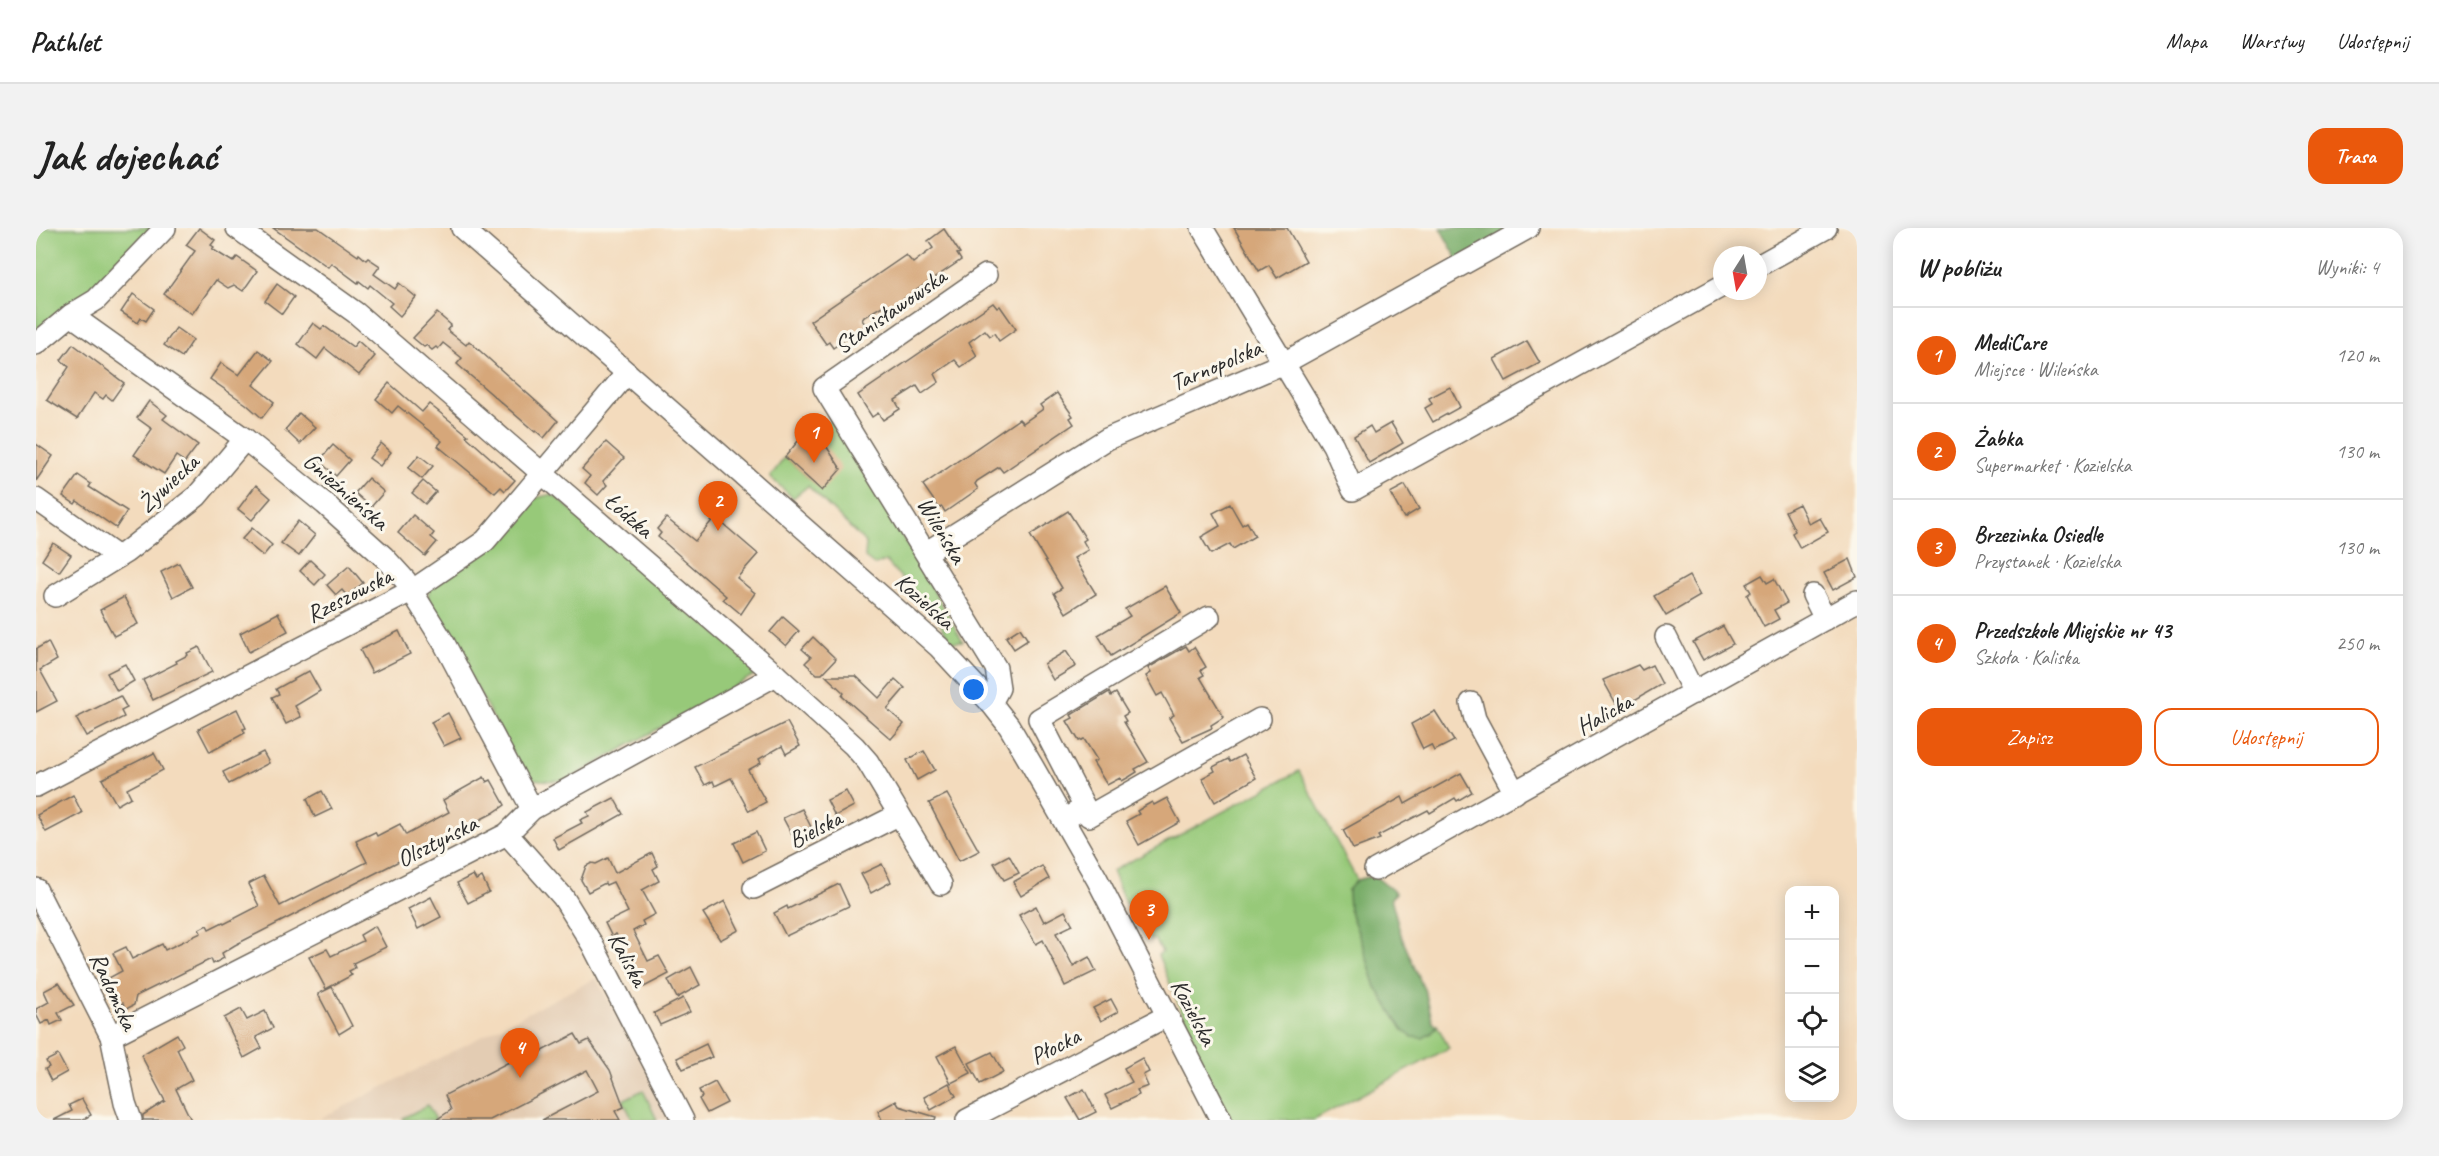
<!DOCTYPE html>
<html lang="pl">
<meta charset="utf-8">
<style>
:root{--surface:#fff;--page:#f2f2f2;--text:#222;--muted:#767676;--line:#e0e0e0;--accent:#ea580c}
body{margin:0;font-family:Caveat,sans-serif;background:var(--page);color:var(--text)}
.controls{position:absolute;right:18px;bottom:18px;display:grid;overflow:hidden;border-radius:12px;box-shadow:0 3px 15px #0003}
.controls button{width:54px;height:54px;display:grid;place-items:center;padding:0;border:0;border-bottom:2px solid var(--line);background:var(--surface);color:var(--text);font:30px sans-serif}
.compass{position:absolute;left:1677px;top:18px;width:54px;height:54px;border-radius:50%;background:var(--surface);box-shadow:0 3px 15px #0003;rotate:191deg}
.you{position:absolute;left:938px;top:462px;width:21px;height:21px;margin:-15px;border:4px solid #fff;border-radius:50%;background:#1a73e8;box-shadow:0 0 0 9px #1a73e833}
.badge{display:grid;place-items:center;width:39px;height:39px;border-radius:50%;background:var(--accent);color:#fff;font-size:20px;font-weight:700}
.pin{position:absolute;translate:-50% -50px;filter:drop-shadow(0 2px 3px #0008)}
.pin::after{content:'';position:absolute;top:32px;width:21px;height:18px;background:inherit;clip-path:polygon(0 0,100% 0,50% 100%)}
.list{margin:0;padding:0;list-style:none}
h2{display:flex;justify-content:space-between;align-items:center;height:78px;margin:0;padding:0 24px;font-size:26px}
h2 small{font-size:20px;font-weight:400;color:var(--muted)}
.list li{display:grid;grid-template-columns:39px 1fr auto;gap:18px;align-items:center;box-sizing:border-box;height:96px;padding:0 24px;border-top:2px solid var(--line)}
.list b{display:block;font-size:22px;white-space:nowrap}
.list p{margin:0;font-size:20px;white-space:nowrap;color:var(--muted)}
.list em{font-size:20px;font-style:normal;color:var(--muted)}
.actions{display:flex;gap:12px;padding:18px 24px}
.actions a{flex:1;padding:14px 0;border:2px solid var(--accent);border-radius:18px;text-align:center;font-size:21px;color:var(--accent)}
.actions .main{background:var(--accent);color:#fff}
.icon{flex:none;width:33px;height:33px;fill:none;stroke:currentColor;stroke-width:2;stroke-linecap:round;stroke-linejoin:round}
.map{position:relative;flex:none;width:1821px;height:892px;overflow:hidden;border-radius:18px}
header{display:flex;align-items:center;gap:36px;box-sizing:border-box;height:84px;padding:0 30px;background:var(--surface);border-bottom:2px solid var(--line)}
header strong{font-size:28px}
nav{display:flex;gap:33px;margin-inline-start:auto;font-size:21px}
.intro{display:flex;align-items:center;justify-content:space-between;box-sizing:border-box;height:144px;padding:0 36px}
h1{margin:0;font-size:42px}
.button{padding:15px 27px;border-radius:18px;background:var(--accent);color:#fff;font-size:21px;font-weight:700}
main{display:flex;gap:36px;padding:0 36px}
aside{flex:1;background:var(--surface);border-radius:18px;box-shadow:0 3px 15px #0003}
.map>svg:first-child{display:block}
.built{fill:#e3ccb3}
.green{fill:#97c979;stroke:#617a52;stroke-width:1.5}
.forest{fill:#79ad69;stroke:#526c4a;stroke-width:1.5}
.building{fill:#d6a77a}
.lines{fill:none;stroke-linecap:round;stroke-linejoin:round}
.minor-casing{stroke:#71695e;stroke-width:24}
.minor{stroke:#fff;stroke-width:21}
.labels{text-anchor:middle;dominant-baseline:central;stroke-width:6;stroke-linejoin:round;paint-order:stroke}
.street-label{font-size:24px;fill:#2b2b2b;stroke:#fbf7ec}
</style>
<header>
<strong>Pathlet</strong>
<nav><a>Mapa</a><a>Warstwy</a><a>Udostępnij</a></nav>
</header>
<div class="intro"><h1>Jak dojechać</h1><a class="button">Trasa</a></div>
<main>
<div class="map">
<svg width="1821" height="892" viewBox="0 0 1821 892">
<rect width="100%" height="100%" fill="#fbf7ec"/>
<filter id="ink" filterUnits="userSpaceOnUse"><feTurbulence type="fractalNoise" baseFrequency=".0167" numOctaves="2"/><feDisplacementMap in="SourceGraphic" scale="12" xChannelSelector="R" yChannelSelector="G"/><feConvolveMatrix kernelMatrix="1 2 1 2 8 2 1 2 1" color-interpolation-filters="sRGB"/></filter>
<filter id="wash" filterUnits="userSpaceOnUse"><feTurbulence type="fractalNoise" baseFrequency=".008" numOctaves="4" result="noise"/><feDisplacementMap in="SourceGraphic" scale="24" xChannelSelector="R" yChannelSelector="G"/><feGaussianBlur stdDeviation="1.35" result="paint"/><feColorMatrix in="noise" values="0 0 0 0 0 0 0 0 0 0 0 0 0 0 0 0 0 1.4 0 .05"/><feComposite in="paint" operator="in"/></filter>
<g filter="url(#wash)">
<rect width="100%" height="100%" fill="#f3dbbd"/>
<path class="built" d="M560,750l78,142 -354,-1z"/>
<g class="green">
<path d="M0,0h121l-61,64 -60,45z"/>
<path d="M795,193l9,7 123,213 -12,1 -16,-27 -49,-54 -12,4 -9,-7 1,-15 -58,-57 -15,12 -23,-21 15,-20 36,32 -9,-65z"/>
<path d="M512,267l7,1 200,170 3,7 -191,107c-15,1 -28,2 -42,-4l-97,-177 1,-10 60,-45 47,-46z"/>
<path d="M1263,543l58,109 -9,10 1,19 12,31 15,47 27,43 29,3 5,-8 12,23 -135,72h-83l-42,-82 3,-2 -34,-81 4,-3 -7,-13 -4,2 -10,-18 -17,-22 -12,-30z"/>
<path d="M607,862l14,30h-24l-10,-20z"/>
<path d="M392,877l8,15h-32l-1,-2z"/>
</g>
<g class="forest">
<path d="M1404,0h74l-56,32z"/>
<path d="M1332,649l9,1 19,15 -5,5 11,40 24,56 7,29 4,2 -5,8 -9,5 -11,-1 -9,-7 -27,-43 -15,-47 -12,-31 -1,-19 9,-10z"/>
</g>
<g id="blocks">
<g class="building">
<path d="M163,0l16,12 -4,5 3,2 -2,2 21,13 4,-5 20,14 -14,20 -9,-6 -6,3 -12,-8 -24,34 -28,-20 31,-43 -9,-6z"/>
<path d="M237,0h45l40,28 1,-2 7,6 2,-2 12,8 -6,8 21,15 4,-6 17,14 -16,19 -11,-10 3,-3 -22,-18 -2,3 -9,-7 -1,2 -27,-20 -3,4z"/>
<path d="M1198,0h53l19,33 -29,17 -8,-13 -10,6z"/>
<path d="M908,1l16,24 -3,1 4,6 -71,48 -3,-5 -23,14 -2,3 4,5 -33,23 -4,-6 -3,2 -16,-23 96,-66 7,8 20,-15 -5,-7z"/>
<path d="M241,56l17,13 -12,17 -17,-13z"/>
<path d="M97,66l21,15 -8,12 -5,-3 -3,5 -17,-11z"/>
<path d="M957,75l4,5 3,-2 16,23 -17,12 -5,-8 -4,3 -5,-6 -16,12 8,14 -16,11 -6,-7 -20,14 4,8 -17,12 -5,-8 -22,14 5,9 -17,11 -5,-7 -6,4 -14,-22z"/>
<path d="M401,85l14,12 -4,5 19,15 3,-4 89,80 -14,17 -8,-7 -1,1 -78,-68 5,-6 -19,-15 -5,6 -2,-2 -4,3 -6,-5 -2,2 -11,-9z"/>
<path d="M277,95l8,6 3,-3 29,21 5,-6 17,15 -16,19 -34,-27 -8,11 -19,-15z"/>
<path d="M140,100l17,12 -11,17 -18,-12z"/>
<path d="M1491,113l13,22 -34,18 -12,-22z"/>
<path d="M37,116l51,39 -12,17 -6,-5 -3,4 -9,-6 -17,26 -30,-19 22,-33 -8,-7z"/>
<path d="M222,122l15,11 -20,24 21,17 -12,16 -16,-14 -36,-25 11,-16 18,12z"/>
<path d="M353,155l33,29 7,-8 39,31 -2,1 49,44 -10,11 -4,-4 -6,6 -57,-47 4,-5 -44,-35 -6,7 -16,-14z"/>
<path d="M1414,159l10,20 -27,15 -8,-14 7,-4 -3,-6z"/>
<path d="M1021,165l16,23 -3,2 4,6 -71,48 -4,-5 -22,14 -2,3 3,5 -33,23 -3,-5 -3,1 -16,-23 96,-66 4,4 20,-14 -3,-4z"/>
<path d="M113,173l18,14 -4,4 35,26 -13,17 -9,-6 -12,18 -30,-19 18,-26 -15,-11z"/>
<path d="M263,185l16,14 -15,17 -15,-14z"/>
<path d="M1355,195l12,20 -34,20 -15,-27 16,-10 4,7z"/>
<path d="M776,196l29,45 -19,22 -37,-34z"/>
<path d="M570,214l18,16 -21,23 4,4 -9,10 -13,-12 5,-7 -8,-7z"/>
<path d="M345,215l10,9 -11,14 -11,-8z"/>
<path d="M0,216l17,12 -17,25z"/>
<path d="M297,217l17,15 -14,16 -17,-15z"/>
<path d="M383,227l14,11 -11,13 -14,-11z"/>
<path d="M42,247l13,9 -2,3 38,24 -11,17 -39,-27 -2,3 -12,-8z"/>
<path d="M332,250l16,14 -13,15 -16,-14z"/>
<path d="M387,253l13,11 -11,12 -13,-11z"/>
<path d="M220,257l15,13 -19,22 -14,-11z"/>
<path d="M1369,257l14,24 -15,9 -14,-25z"/>
<path d="M1194,276l12,21 5,-3 8,14 -22,13 -3,-5 -19,10 -10,-17 19,-11 -7,-13z"/>
<path d="M1763,276l10,20 11,-6 8,14 -28,16 -8,-15 3,-2 -10,-20z"/>
<path d="M1032,283l18,28 -3,2 5,9 -14,8 22,36 -30,19 -12,-20 8,-5 -32,-53z"/>
<path d="M377,287l21,18 -3,4 6,5 -12,14 -27,-23z"/>
<path d="M679,289l43,37 -21,24 18,15 -14,21 -18,-15 3,-3 -68,-59 3,-4 -4,-4 9,-11 29,23z"/>
<path d="M262,293l17,14 -16,21 -18,-13z"/>
<path d="M216,300l20,17 -9,11 -21,-17z"/>
<path d="M17,315l18,12 -12,17 -17,-12z"/>
<path d="M1814,331l7,18 -24,13 -9,-17z"/>
<path d="M274,332l15,14 -10,11 -15,-14z"/>
<path d="M143,335l13,24 -19,10 -12,-25z"/>
<path d="M313,338l14,17 -16,13 -5,-6 -6,5 -9,-10z"/>
<path d="M1726,347l5,8 7,-4 13,24 -13,7 5,9 -15,8 -17,-32 4,-3 -5,-8z"/>
<path d="M1653,348l11,20 -34,20 -12,-20z"/>
<path d="M1129,358l16,27 -70,43 -13,-21 32,-19 -5,-7z"/>
<path d="M88,369l14,27 -24,12 -14,-26z"/>
<path d="M242,385l10,18 -39,21 -9,-19z"/>
<path d="M747,389l16,14 -13,15 -16,-14z"/>
<path d="M1687,398l10,18 -30,16 -10,-18z"/>
<path d="M984,400l8,12 -14,9 -8,-12z"/>
<path d="M363,403l11,23 -38,19 -12,-23z"/>
<path d="M777,409l23,22 -14,15h-5l-12,-11 6,-6 -9,-8z"/>
<path d="M12,414l9,18 -17,10 17,31 -21,11v-63z"/>
<path d="M1150,418l3,5 5,-4 12,20 -5,3 3,5 -4,2 24,40 -13,8 1,3 -29,13 -14,-23 5,-3 -12,-22 -5,3 -11,-20 5,-3 -3,-5z"/>
<path d="M163,419l13,25 -59,28 -10,-20 34,-17 -1,-2 12,-6 -1,-2z"/>
<path d="M1030,423l10,15 -23,14 -9,-16z"/>
<path d="M89,436l9,17 -17,10 -10,-18z"/>
<path d="M1602,437l4,5 10,-5 10,19 -43,25 -16,-29z"/>
<path d="M273,443l11,20 -25,15 6,11 -15,7 -14,-27 7,-3 -3,-5z"/>
<path d="M790,448h30l23,22 16,-19 10,9 -18,21 17,15 -13,15 -49,-43 2,-3z"/>
<path d="M1073,464l2,4 5,-3 12,20 -5,3 3,5 -2,1 24,40 -13,7 2,3 -8,5 -7,4 -2,-3 -13,7 -14,-23 4,-2 -13,-21 -5,2 -12,-20 6,-3 -2,-3z"/>
<path d="M84,468l7,12 -6,3 3,6 -38,19 -10,-18z"/>
<path d="M201,481l9,19 -3,1 2,4 -35,19 -12,-23z"/>
<path d="M1399,483l19,30 -20,10 -3,-6 -8,4 -12,-25z"/>
<path d="M412,485l13,25 -17,8 -13,-24z"/>
<path d="M751,494l13,24 -14,8 -4,-8 -23,13 2,4 -13,7 18,32 -17,9 -18,-33 -16,8 -2,-5 -8,4 -10,-18z"/>
<path d="M888,523l11,19 -18,10 -10,-20z"/>
<path d="M227,524l6,11 -40,21 -6,-12z"/>
<path d="M118,525l9,17 -36,19 4,8 -14,8 -15,-26z"/>
<path d="M1207,527l13,23 -41,24 -13,-24 13,-7 -2,-4 15,-8 2,3z"/>
<path d="M1425,545l11,19 -15,9 -2,-3 -25,15 -2,-3 -50,26 2,3 -27,10 -10,-19 59,-33 3,7z"/>
<path d="M448,549l3,5 4,-2 14,25 -12,8 -258,132 -13,8 2,5 -11,6 -2,-5 -75,37 -2,9 -8,4 -3,-6 -2,1 -14,-25 15,-8 -9,-18 13,-6 6,12 30,-15 3,6 36,-17 -2,-4 8,-4 2,4 14,-7 1,2 35,-18 -11,-22 16,-8 16,30 87,-44 -11,-21 19,-9 2,4 23,-12 6,11 43,-23 -6,-12z"/>
<path d="M286,563l10,18 -17,8 -8,-18z"/>
<path d="M810,563l8,15 -19,10 -8,-16z"/>
<path d="M911,566l32,57 -20,10 -30,-58z"/>
<path d="M37,567l9,18 -36,19 -9,-17z"/>
<path d="M578,570l9,16 -64,36 -6,-12 29,-15 -2,-3 9,-4 -2,-4z"/>
<path d="M1131,570l13,24 -41,23 -13,-24 13,-7 -2,-3 8,-5 7,-4 2,3z"/>
<path d="M766,581l9,18 -18,10 -10,-19z"/>
<path d="M720,604l9,19 -22,11 -9,-19z"/>
<path d="M616,625l6,13 -5,3 6,12 -17,9 13,24 -13,7 2,4 -11,6 15,30 11,-5 10,18 -25,13 -4,-8 -4,2 -7,-13 4,-2 -17,-32 -4,3 -7,-14 23,-11 -15,-30 -7,3 -1,-2 -17,9 -7,-12 5,-14 6,-3 4,1 12,-6 7,15z"/>
<path d="M973,627l10,18 -15,7 -10,-17z"/>
<path d="M846,636l9,18 -20,11 -10,-19z"/>
<path d="M1006,638l7,13 -28,17 -8,-14z"/>
<path d="M437,647l3,5 6,-3 7,15 -21,11 -11,-20z"/>
<path d="M803,656l10,22 -63,30 -12,-23 13,-7 1,3z"/>
<path d="M395,669l10,20 -23,12 -10,-20z"/>
<path d="M689,673l14,29 -19,10 -17,-27z"/>
<path d="M1000,678l8,16 21,-11 8,14 -17,8 17,33 16,-9 7,14 -31,15 -22,-46 -7,4 -17,-29z"/>
<path d="M339,698l11,21 -33,16 2,5 -6,3 3,4 -26,14 -17,-32 18,-8 4,7 32,-15 -3,-6z"/>
<path d="M655,739l9,18 -23,13 -9,-18z"/>
<path d="M23,755l15,22 -16,8 4,7 -11,5 -2,-5 -8,4 -5,-10v-5l13,-7 -5,-11z"/>
<path d="M296,759l20,39 -13,8 -21,-40z"/>
<path d="M647,770l7,14 -30,13 -6,-12z"/>
<path d="M1075,771l7,13 -17,9 -8,-13z"/>
<path d="M205,781l6,11 18,-9 8,17 -17,9 6,11 -18,10 -20,-40z"/>
<path d="M141,806l6,11 -6,4 15,31 -16,9 15,31h-48v-5l22,-14 -24,-46z"/>
<path d="M539,806l6,10 8,-4 21,30 14,37 -9,4 5,9h-78l56,-29 -11,-21 -97,50h-54l15,-10 -6,-15 95,-49 2,5z"/>
<path d="M670,816l6,13 -29,12 -6,-11z"/>
<path d="M920,818l15,27 -20,10 -14,-27z"/>
<path d="M956,824l11,20 -23,12 -11,-21z"/>
<path d="M22,827l9,17 -16,9 -6,-12 4,-2 -3,-6z"/>
<path d="M1106,830l7,14 -6,3 5,11 -11,4 2,5 -27,13 -7,-13 27,-13 -8,-14z"/>
<path d="M679,854l12,21 -20,10 -8,-14 3,-2 -3,-7z"/>
<path d="M913,855l7,13 -25,14 -7,-13z"/>
<path d="M1048,861l12,23 -16,8 -13,-22z"/>
<path d="M46,871l9,16 -9,5h-28l18,-9 -3,-6z"/>
<path d="M860,873l3,5 37,11 -1,3h-53l-4,-9z"/>
</g>
</g>
</g>
<g filter="url(#ink)">
<use href="#blocks" fill-opacity="0" stroke="#71695e" stroke-width="1.5"/>
<g class="lines">
<defs>
<g id="minor">
<path d="M201,0l119,85 420,362 78,71 14,16 73,122"/>
<path d="M426,0l477,419 52,56 18,23 24,41 64,112 124,241"/>
<path d="M1166,0l131,217 20,45 369,-204"/>
<path d="M1722,38l68,-38"/>
<path d="M950,47l-162,113 172,280 3,20 -8,15"/>
<path d="M35,87l174,124 80,65 59,53 21,23 39,63 88,166"/>
<path d="M0,116l35,-29 25,-15 69,-72"/>
<path d="M0,271l82,58"/>
<path d="M891,324l180,-113 177,-76 244,-135"/>
<path d="M1777,367l12,24"/>
<path d="M19,368l71,-44 71,-56 48,-57"/>
<path d="M1630,409l28,56"/>
<path d="M1435,475l4,16 40,74"/>
<path d="M0,558l377,-196 72,-49 142,-168"/>
<path d="M1049,580l4,8 171,-97"/>
<path d="M1028,591l21,-11 -46,-89 170,-102"/>
<path d="M471,606l56,63 29,47 91,176"/>
<path d="M1339,642l482,-269"/>
<path d="M718,660l144,-73"/>
<path d="M0,661l75,147 14,67 6,17"/>
<path d="M75,808l396,-202 25,-25 244,-134"/>
<path d="M931,892l200,-104"/>
</g>
</defs>
<use href="#minor" class="minor-casing"/>
<use href="#minor" class="minor"/>
</g>
</g>
<g class="labels">
<g class="street-label">
<text transform="translate(854 83) rotate(-35)">Stanisławowska</text>
<text transform="translate(1180 137) rotate(-23)">Tarnopolska</text>
<text transform="translate(132 255) rotate(-43)">Żywiecka</text>
<text transform="translate(310 263) rotate(41)">Gnieźnieńska</text>
<text transform="translate(593 287) rotate(41)">Łódzka</text>
<text transform="translate(906 302) rotate(59)">Wileńska</text>
<text transform="translate(313 367) rotate(-27)">Rzeszowska</text>
<text transform="translate(889 373) rotate(42)">Kozielska</text>
<text transform="translate(1568 486) rotate(-29)">Halicka</text>
<text transform="translate(779 601) rotate(-27)">Bielska</text>
<text transform="translate(401 613) rotate(-27)">Olsztyńska</text>
<text transform="translate(592 731) rotate(62)">Kaliska</text>
<text transform="translate(78 763) rotate(65)">Radomska</text>
<text transform="translate(1158 784) rotate(62)">Kozielska</text>
<text transform="translate(1019 818) rotate(-27)">Płocka</text>
</g>
</g>
</svg>
<div class="controls">
<button>+</button>
<button>−</button>
<button><svg class="icon" aria-label="locate" viewBox="0 0 24 24"><circle cx="12" cy="12" r="6"/><path d="M12 2v4M12 18v4M2 12h4M18 12h4"/></svg></button>
<button><svg class="icon" aria-label="layers" viewBox="0 0 24 24"><path d="M12 4l9 5-9 5-9-5zM3 14l9 5 9-5"/></svg></button>
</div>
<svg class="compass" viewBox="-18 -18 36 36"><path d="M0-13l5 13h-10z" fill="#e53935"/><path d="M0 13l5-13h-10z" fill="#767676"/></svg>
<div class="you"></div>
<div class="pin badge" style="left:778px;top:235px">1</div>
<div class="pin badge" style="left:682px;top:303px">2</div>
<div class="pin badge" style="left:1113px;top:712px">3</div>
<div class="pin badge" style="left:484px;top:850px">4</div>
</div>
<aside>
<h2>W pobliżu<small>Wyniki: 4</small></h2>
<ul class="list">
<li><span class="badge">1</span><div><b>MediCare</b><p>Miejsce · Wileńska</p></div><em>120 m</em></li>
<li><span class="badge">2</span><div><b>Żabka</b><p>Supermarket · Kozielska</p></div><em>130 m</em></li>
<li><span class="badge">3</span><div><b>Brzezinka Osiedle</b><p>Przystanek · Kozielska</p></div><em>130 m</em></li>
<li><span class="badge">4</span><div><b>Przedszkole Miejskie nr 43</b><p>Szkoła · Kaliska</p></div><em>250 m</em></li>
</ul>
<div class="actions"><a class="main">Zapisz</a><a>Udostępnij</a></div>
</aside>
</main>
